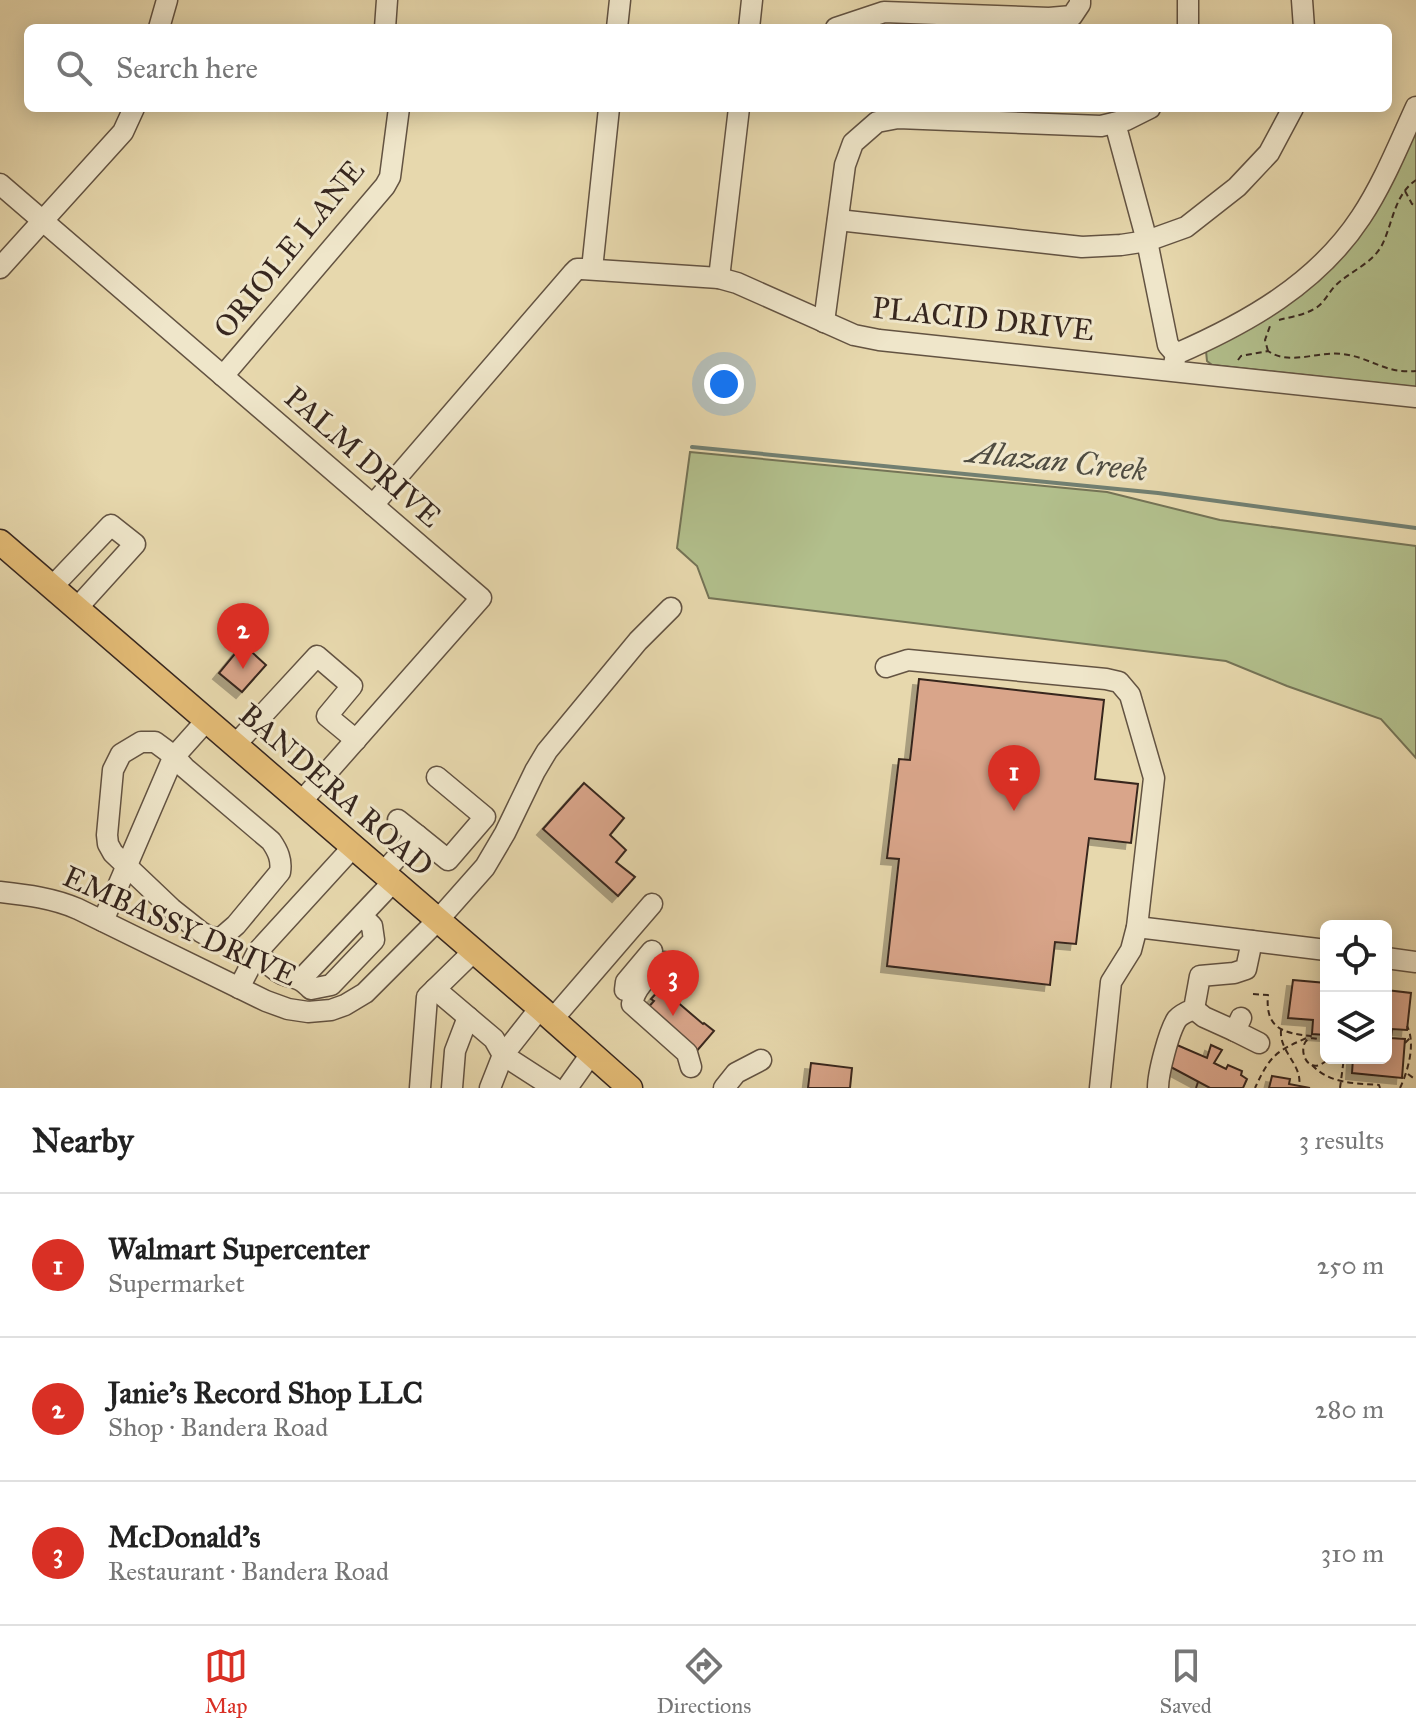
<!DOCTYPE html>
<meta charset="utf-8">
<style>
:root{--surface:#fff;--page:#f6f6f6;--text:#222;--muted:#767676;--line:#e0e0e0;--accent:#d93025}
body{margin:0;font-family:"IM FELL Great Primer",serif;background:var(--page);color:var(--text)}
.controls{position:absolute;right:24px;bottom:24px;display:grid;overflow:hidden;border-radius:12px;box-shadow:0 4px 20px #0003}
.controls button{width:72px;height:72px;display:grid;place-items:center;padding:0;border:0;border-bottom:2px solid var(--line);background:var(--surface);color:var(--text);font:40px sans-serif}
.you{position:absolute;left:724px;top:384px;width:28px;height:28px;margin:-20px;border:6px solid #fff;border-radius:50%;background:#1a73e8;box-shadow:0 0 0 12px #1a73e833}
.badge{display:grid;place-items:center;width:52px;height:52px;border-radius:50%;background:var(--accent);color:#fff;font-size:26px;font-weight:700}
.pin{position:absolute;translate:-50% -66px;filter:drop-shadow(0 2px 4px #0008)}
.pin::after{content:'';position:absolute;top:42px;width:28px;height:24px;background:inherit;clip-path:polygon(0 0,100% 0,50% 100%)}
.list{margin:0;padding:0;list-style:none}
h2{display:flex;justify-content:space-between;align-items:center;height:104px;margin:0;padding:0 32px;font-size:34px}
h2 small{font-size:26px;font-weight:400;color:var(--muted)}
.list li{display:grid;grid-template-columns:52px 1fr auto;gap:24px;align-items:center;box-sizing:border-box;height:144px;padding:0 32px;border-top:2px solid var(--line)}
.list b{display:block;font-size:30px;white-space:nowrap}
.list p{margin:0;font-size:26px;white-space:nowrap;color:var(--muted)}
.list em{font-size:26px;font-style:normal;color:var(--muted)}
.icon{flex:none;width:44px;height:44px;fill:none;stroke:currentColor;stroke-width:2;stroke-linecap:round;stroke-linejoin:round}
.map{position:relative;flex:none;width:1416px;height:1088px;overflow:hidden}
.search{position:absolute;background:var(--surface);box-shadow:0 4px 20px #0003;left:24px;right:24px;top:24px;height:88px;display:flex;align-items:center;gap:20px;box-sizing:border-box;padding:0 28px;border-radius:12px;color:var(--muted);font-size:30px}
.sheet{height:536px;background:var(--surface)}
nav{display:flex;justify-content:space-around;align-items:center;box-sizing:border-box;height:112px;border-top:2px solid var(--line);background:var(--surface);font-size:22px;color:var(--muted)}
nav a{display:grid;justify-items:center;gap:4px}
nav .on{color:var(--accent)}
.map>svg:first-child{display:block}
.green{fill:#b2bf8c;stroke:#747356;stroke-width:2}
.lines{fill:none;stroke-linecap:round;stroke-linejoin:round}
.stream{stroke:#717f71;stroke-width:4}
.building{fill:#d9a58a;stroke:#37271f;stroke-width:2;filter:url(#shadow)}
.minor-casing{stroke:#635342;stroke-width:23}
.major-casing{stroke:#37271f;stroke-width:27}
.path{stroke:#37271f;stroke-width:2;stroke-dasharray:6 4;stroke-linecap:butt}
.minor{stroke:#efe6ca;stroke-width:20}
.major{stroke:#e4bc76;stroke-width:24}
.labels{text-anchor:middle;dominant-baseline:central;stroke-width:6;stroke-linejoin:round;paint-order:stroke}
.street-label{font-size:30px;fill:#37271f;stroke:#efe6ca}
.water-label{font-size:32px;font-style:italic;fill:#4f4c41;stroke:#efe6ca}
</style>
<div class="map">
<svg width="1416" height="1088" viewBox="0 0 1416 1088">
<defs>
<filter id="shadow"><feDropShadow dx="-6" dy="6" stdDeviation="0" flood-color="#0004"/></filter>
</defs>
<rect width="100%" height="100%" fill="#e7d8ad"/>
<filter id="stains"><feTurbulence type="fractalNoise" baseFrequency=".0025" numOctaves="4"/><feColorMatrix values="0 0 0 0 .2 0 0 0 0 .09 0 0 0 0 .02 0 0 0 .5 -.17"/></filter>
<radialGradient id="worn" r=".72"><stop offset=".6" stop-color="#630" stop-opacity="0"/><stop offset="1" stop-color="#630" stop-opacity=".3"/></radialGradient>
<g class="green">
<path d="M1416,123v264l-204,-22 -5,-4 -1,-10 84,-50z"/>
<path d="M690,452l417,40 113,28 196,26v212l-35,-39 -94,-33 -61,-25 -517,-63 -12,-32 -20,-18z"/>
</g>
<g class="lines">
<path class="stream" d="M692,447l466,46 258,35"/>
</g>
<g class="building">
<path d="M243,644l23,21 -24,27 -23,-19z"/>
<path d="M919,679l185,21 -9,79 43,5 -7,59 -42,-5 -13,106 -21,-2 -5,43 -163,-19 12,-107 -12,-1 12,-99 11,1z"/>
<path d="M584,783l40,35 -14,17 16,15 -10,12 19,15 -17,19 -75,-67z"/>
<path d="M1293,980l33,3v52l-14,-1 1,-14 -25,-2z"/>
<path d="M661,988l42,36 1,-1 10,8 -19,22 -49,-43 8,-9 -3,-2z"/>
<path d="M1386,990l25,3 -4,37 -15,-1 -1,9 14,1 -3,39 -50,-5 1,-15h33z"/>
<path d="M1177,1045l30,13 4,-13 11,5 -8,13 12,6 2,-4 14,6 -1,4 6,4 -4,9h-33l-43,-23z"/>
<path d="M811,1063l41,5 -2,20h-42z"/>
<path d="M1272,1076l18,3 -1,5 21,4h-41z"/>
</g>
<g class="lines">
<defs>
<g id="minor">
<path d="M1302,0l2,28"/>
<path d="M159,28l8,-28"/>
<path d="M385,28l2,-28"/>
<path d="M617,28l3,-28"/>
<path d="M749,28l3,-28"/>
<path d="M836,28l48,-16 165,6 23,-2 8,-12v-4"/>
<path d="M1188,28v-28"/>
<path d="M1115,123l32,118 21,104 8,9"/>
<path d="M0,184l481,414 -180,204"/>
<path d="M838,220l244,27 39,-2 26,-4 39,-14 51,-40 32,-34 24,-45"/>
<path d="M0,268l123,-136 11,-24"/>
<path d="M592,269l17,-161"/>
<path d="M719,278l20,-170"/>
<path d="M824,322l21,-157 8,-22 24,-21 21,-4 203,8 25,-6 24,-12"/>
<path d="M1173,370l3,-16c71,-31 141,-70 185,-137 22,-33 38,-73 55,-110"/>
<path d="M223,376l162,-190 5,-9 9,-69"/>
<path d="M373,505l200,-232 4,-4h5l137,9 18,5 117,52 25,5 537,57"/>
<path d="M52,587l59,-62 24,19 -58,64"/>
<path d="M886,667l22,-7 198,19 13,3 11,13 24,83 -17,149 -6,23 -20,32 -11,106"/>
<path d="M141,742h14l19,14 11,12 86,73c7,10 11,19 9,31l-44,53 -15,13 -11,-1 -9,-5 -29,-23 -59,-56 -5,-9 -1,-9 6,-65 8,-16z"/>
<path d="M235,745l82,-89 35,30 -25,30 29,24"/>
<path d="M398,820l19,15"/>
<path d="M383,873l34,-38 31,25 37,-43 -48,-40"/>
<path d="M0,892c27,3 53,6 78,17l188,92 22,8 20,3 23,-2 14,-5 20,-12 73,-73 47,-53 20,-34 30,-62 12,-20 91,-110 33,-33"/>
<path d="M103,921l70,-163 33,-37"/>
<path d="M1137,927l189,23"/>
<path d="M258,951c6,9 14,18 24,23 15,6 16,2 29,15l20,-4 43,-45 -2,-14 -10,-10"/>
<path d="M1386,958l30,4"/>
<path d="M664,962c-13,12 -29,24 -32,42l55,49 4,14"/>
<path d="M300,978l6,-4 87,-92"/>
<path d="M239,988l19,-37 95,-104"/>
<path d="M435,989l59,50 9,16 -13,33"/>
<path d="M625,990l1,-8 26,-31"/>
<path d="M540,1008l-37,47 51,33"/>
<path d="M1194,1009l10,8 31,14 6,-13"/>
<path d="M552,1020l100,-116"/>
<path d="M1235,1031l24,12"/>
<path d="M420,1088l7,-91 47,-46"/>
<path d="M452,1088l3,-37 13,-34"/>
<path d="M567,1088l24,-34"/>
<path d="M724,1088l12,-15 25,-13"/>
<path d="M1158,1088c0,-15 11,-57 19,-69 4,-5 12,-8 17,-10l6,-33 34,-3 12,-4 6,-28"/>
</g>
<path id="major" d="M0,542l540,466 90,80"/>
</defs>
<use href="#minor" class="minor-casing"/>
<use href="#major" class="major-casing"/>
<g class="path">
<path d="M1405,191l7,13 4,1"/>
<path d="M1279,320c11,-3 25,-5 35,-11 10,-5 14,-16 21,-23 15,-15 37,-22 47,-41 11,-22 12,-50 34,-65"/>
<path d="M1268,351l-3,-11 5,-14"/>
<path d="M1238,360l3,-4 27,-5c21,15 49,0 74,3 29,3 42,20 74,17"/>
<path d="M1253,994l15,1c-3,33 14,38 43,41 -34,15 -40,17 -56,52"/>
<path d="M1281,1030c-2,22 22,35 18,56"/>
<path d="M1326,1043c-36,-23 -25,45 3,15"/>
<path d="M1405,1043l7,-7"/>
<path d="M1312,1065c18,19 42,18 67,20l1,3"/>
<path d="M1408,1074l8,6"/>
<path d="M1196,1088l2,-6"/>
<path d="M1340,1088l4,-30"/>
<path d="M1400,1088c8,-17 16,-45 7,-62"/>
</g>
<use href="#minor" class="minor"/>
<use href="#major" class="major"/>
</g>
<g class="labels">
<g class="street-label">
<text transform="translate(289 249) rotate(-51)">ORIOLE LANE</text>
<text transform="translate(983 319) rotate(6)">PLACID DRIVE</text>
<text transform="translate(363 457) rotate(41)">PALM DRIVE</text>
<text transform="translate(336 790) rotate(41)">BANDERA ROAD</text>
<text transform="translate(180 926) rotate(24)">EMBASSY DRIVE</text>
</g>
<g class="water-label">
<text transform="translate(1057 461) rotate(6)">Alazan Creek</text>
</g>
</g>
<rect width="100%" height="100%" filter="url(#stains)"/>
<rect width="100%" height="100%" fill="url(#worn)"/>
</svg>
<div class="controls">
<button><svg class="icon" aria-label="locate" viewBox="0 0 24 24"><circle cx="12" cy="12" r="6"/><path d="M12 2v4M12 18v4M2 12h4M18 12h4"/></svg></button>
<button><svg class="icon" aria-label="layers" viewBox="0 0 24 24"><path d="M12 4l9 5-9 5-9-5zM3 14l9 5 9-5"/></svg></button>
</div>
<div class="you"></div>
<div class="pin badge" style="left:1014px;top:811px">1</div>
<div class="pin badge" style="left:243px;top:669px">2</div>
<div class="pin badge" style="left:673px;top:1016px">3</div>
<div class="search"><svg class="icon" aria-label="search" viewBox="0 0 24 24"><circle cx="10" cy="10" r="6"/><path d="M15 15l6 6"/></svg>Search here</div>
</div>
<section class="sheet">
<h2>Nearby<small>3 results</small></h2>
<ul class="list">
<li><span class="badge">1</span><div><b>Walmart Supercenter</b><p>Supermarket</p></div><em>250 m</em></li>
<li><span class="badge">2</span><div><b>Janie's Record Shop LLC</b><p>Shop · Bandera Road</p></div><em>280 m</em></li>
<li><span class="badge">3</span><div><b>McDonald's</b><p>Restaurant · Bandera Road</p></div><em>310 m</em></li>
</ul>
</section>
<nav>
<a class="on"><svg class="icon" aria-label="map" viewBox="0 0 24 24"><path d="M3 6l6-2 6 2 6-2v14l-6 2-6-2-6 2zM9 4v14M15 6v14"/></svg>Map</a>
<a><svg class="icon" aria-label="directions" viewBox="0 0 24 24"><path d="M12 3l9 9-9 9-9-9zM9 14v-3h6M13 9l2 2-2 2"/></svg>Directions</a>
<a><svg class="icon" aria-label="saved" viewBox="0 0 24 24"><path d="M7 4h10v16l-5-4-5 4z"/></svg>Saved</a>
</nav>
